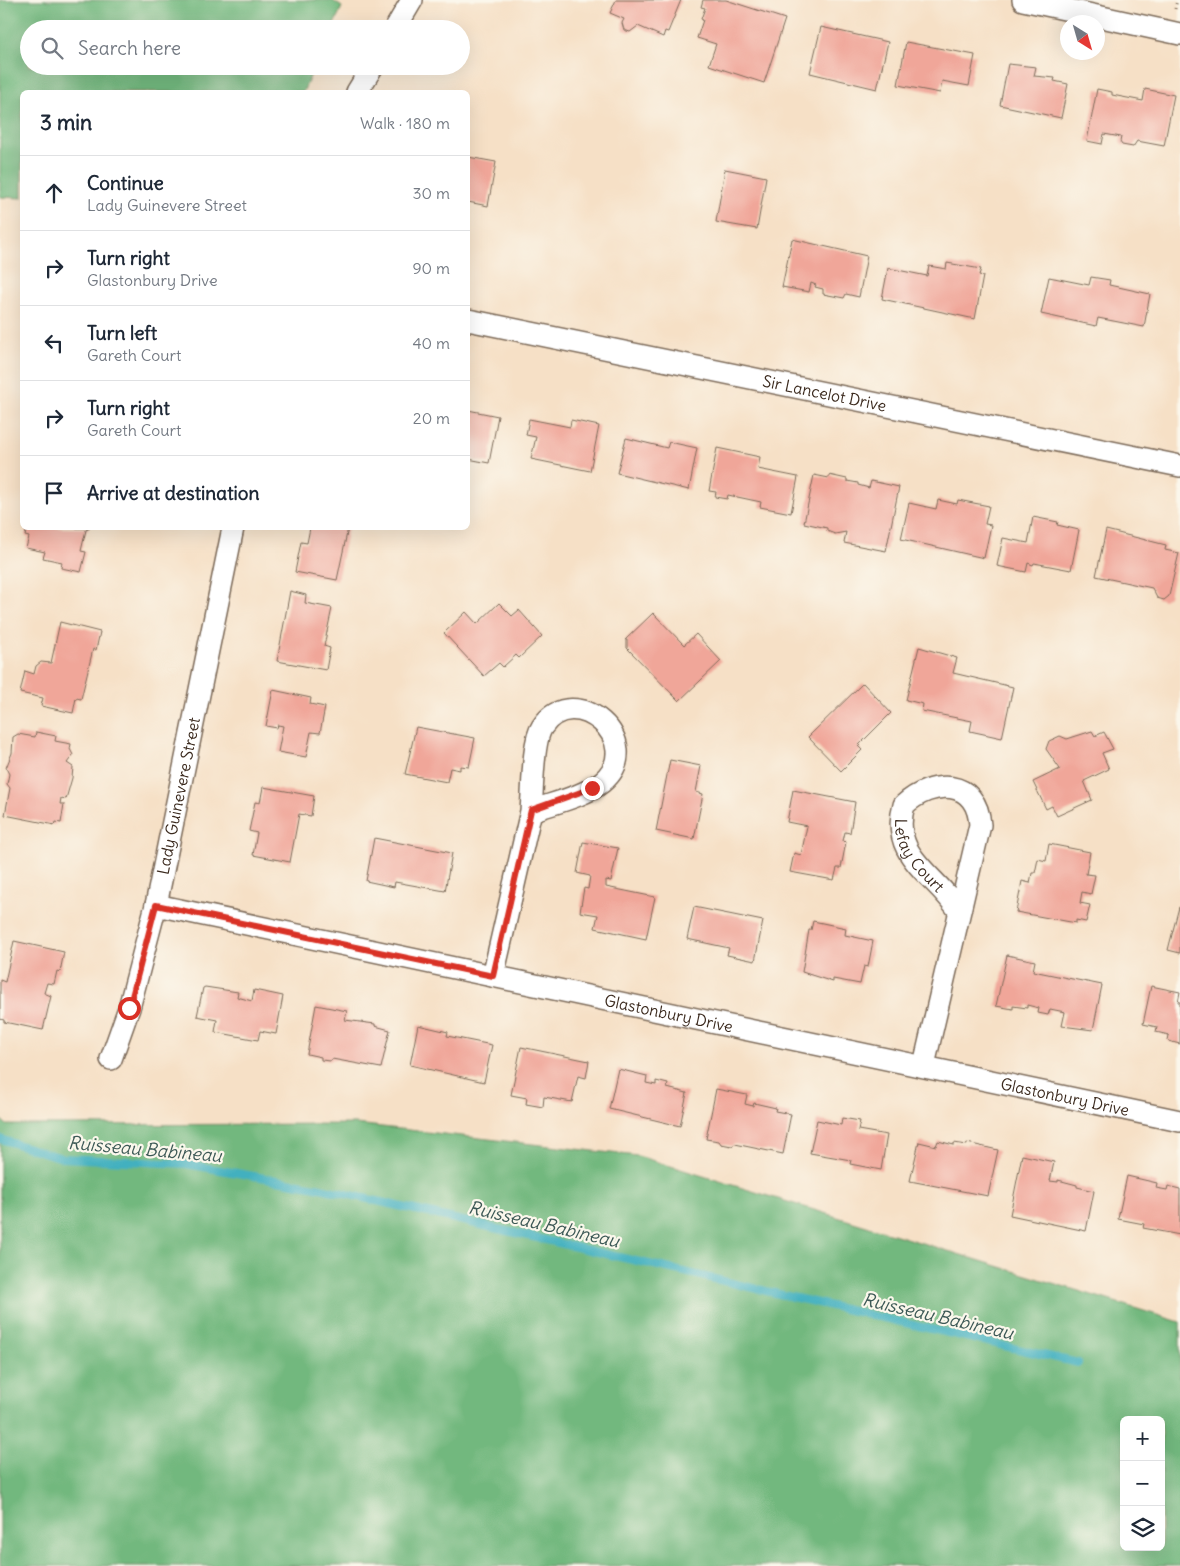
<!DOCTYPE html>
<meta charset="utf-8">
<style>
:root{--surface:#fff;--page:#f2f2f3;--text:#1f2937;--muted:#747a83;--line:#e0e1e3}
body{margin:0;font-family:Delius,sans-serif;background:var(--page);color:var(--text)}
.controls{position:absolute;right:15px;bottom:15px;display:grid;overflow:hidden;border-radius:8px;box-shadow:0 5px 20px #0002}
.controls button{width:45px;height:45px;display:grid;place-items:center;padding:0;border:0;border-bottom:1px solid var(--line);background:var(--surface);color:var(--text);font:25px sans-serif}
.compass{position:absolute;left:1060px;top:15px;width:45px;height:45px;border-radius:50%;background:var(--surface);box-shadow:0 5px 20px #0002;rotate:143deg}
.stop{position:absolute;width:15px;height:15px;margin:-11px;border:4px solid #d93025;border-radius:50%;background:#fff}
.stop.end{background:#d93025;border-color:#fff;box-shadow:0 1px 5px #0008}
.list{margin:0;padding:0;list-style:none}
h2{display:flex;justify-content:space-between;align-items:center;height:65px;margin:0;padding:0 20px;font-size:21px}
h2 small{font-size:16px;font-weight:400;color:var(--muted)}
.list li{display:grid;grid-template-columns:32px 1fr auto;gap:15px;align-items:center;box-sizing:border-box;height:75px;padding:0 20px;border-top:1px solid var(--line)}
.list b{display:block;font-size:19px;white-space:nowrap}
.list p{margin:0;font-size:16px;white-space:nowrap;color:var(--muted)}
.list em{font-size:16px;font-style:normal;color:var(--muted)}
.icon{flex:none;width:28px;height:28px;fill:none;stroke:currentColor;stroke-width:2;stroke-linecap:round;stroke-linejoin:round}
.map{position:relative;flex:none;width:1180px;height:1566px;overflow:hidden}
.search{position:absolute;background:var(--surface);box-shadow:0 5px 20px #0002;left:20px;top:20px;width:450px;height:55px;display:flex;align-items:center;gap:12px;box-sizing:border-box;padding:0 18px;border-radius:28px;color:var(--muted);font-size:19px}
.panel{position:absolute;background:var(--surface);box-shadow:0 5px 20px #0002;left:20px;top:90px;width:450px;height:440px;border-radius:8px}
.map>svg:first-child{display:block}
.forest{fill:#72b87e;stroke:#56714e;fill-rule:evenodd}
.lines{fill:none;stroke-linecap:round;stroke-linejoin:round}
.stream{stroke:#42b0bf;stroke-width:8}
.building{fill:#f0a699}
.street-casing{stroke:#7c6a59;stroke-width:24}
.path{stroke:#7c6a59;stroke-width:3;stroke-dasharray:1 4;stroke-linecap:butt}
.street{stroke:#fff;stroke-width:21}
.route{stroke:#d93025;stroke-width:6}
.labels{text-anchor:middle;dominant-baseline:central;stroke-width:4.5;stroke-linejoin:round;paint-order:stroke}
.street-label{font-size:16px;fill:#3b2a1e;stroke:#fbf7ec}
.water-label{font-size:18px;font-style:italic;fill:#3d5956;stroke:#fbf7ec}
</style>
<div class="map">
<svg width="1180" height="1566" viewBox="0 0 1180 1566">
<rect width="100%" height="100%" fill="#fbf7ec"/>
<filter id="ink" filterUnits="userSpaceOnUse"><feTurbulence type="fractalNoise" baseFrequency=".02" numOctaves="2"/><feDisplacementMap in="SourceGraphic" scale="10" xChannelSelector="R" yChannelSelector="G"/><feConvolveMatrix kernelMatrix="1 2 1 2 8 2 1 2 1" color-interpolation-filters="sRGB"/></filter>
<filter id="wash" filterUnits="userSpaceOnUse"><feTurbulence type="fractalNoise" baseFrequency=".0096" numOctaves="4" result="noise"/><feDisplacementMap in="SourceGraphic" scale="20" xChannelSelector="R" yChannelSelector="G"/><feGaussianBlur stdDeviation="1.12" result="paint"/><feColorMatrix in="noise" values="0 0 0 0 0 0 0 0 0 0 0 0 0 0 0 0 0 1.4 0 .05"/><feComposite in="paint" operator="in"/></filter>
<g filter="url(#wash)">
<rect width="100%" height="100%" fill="#f6e0c6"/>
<g class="forest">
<path d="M0,0h332l10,7 -10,22h-303v37h286l-12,26h-281v106l-22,-1z"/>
<path d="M0,1119l7,6 349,-1 282,32 542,166v244h-1180zM1124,1420h37v127h-37z"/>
</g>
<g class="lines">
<path class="stream" d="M0,1139l62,19 124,6 130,23 762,176"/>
</g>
<g id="blocks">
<g class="building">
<path d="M616,0h65l-13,32 -3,-1 -2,6 -25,-11 -8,6 -6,-2 -2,-7 2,-4 -14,-6z"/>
<path d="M703,0h23l59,19 -21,64 -55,-18 7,-21 -19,-6 6,-18 -2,-1 4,-11 -4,-1z"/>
<path d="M821,27l67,15 -11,47 -67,-16z"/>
<path d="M906,42l69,13 -6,31 -27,-5 -2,12 -42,-8z"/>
<path d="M1008,64l28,3 -2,9 21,2 -1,3 14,3 -7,34 -61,-13z"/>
<path d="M1097,89l15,3v3l31,6 2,-12 29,6 -10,51 -27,-5 -4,6 -11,-2 -2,-3 1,-5 -17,-3 -2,10 -15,-3z"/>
<path d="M468,157l28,5 -8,44 -20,-4z"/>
<path d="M725,169l41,8 -9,52 -41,-7z"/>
<path d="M792,239l75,17 -8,41 -13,-3 -2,4 -21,-4v-5l-8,-2 1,-2 -5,-2 -2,9 -27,-5z"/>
<path d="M947,263l34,6 -2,6 4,1 -8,43 -93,-20 6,-31 39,8 2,-10 17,3z"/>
<path d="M1049,277l40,8 2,-8 19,3 -1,5 41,9 -6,33 -46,-9 -2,8 -55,-12z"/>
<path d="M468,410l30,6 -9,47 -21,-4z"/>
<path d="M529,419l41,8 1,-7 28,6 -9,45 -59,-12 5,-22 -10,-2z"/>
<path d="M626,438l41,10 2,-6 28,6 -8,42 -72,-17z"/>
<path d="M717,448l43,9 -2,12 40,8 -7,36 -31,-6 1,-5 -33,-7 -1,4 -12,-2 1,-5 -7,-1z"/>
<path d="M814,475l15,3v-3l18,4v2l11,2v2l11,3 2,-7 28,6 -13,64 -42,-8 2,-11 -11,2 -8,-3v-3l-23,-5z"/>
<path d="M938,500l19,4 1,-4 31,6 -4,18 6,1 -7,33 -83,-19 8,-36 27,6z"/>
<path d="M1033,517l25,5 -1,3 22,5 -8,40 -37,-7 -1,2 -5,-2 -2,9 -29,-6 6,-28 25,5z"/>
<path d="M27,528h63l-4,2 -5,21 5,1 -5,20 -20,-4 1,-6 -19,-4 2,-6 -19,-4 3,-11 -4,-1z"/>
<path d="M310,528h38l-11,52 -42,-8 6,-30 6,1z"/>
<path d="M1106,530l60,15 -1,5 14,3 -10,43 -5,4 -7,-2 -5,-10 -56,-12z"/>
<path d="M290,591l16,4 -1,8 27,5 -8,38 6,2 -4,22 -49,-9z"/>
<path d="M499,603l13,13 7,-6 23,26 -23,22 -3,-3 -13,12 -4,-4 -15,13 -40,-43 22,-21 11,12z"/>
<path d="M653,613l31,32 12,-11 25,27 -42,40 -52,-53v-8h-2z"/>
<path d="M60,622l40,10 -4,18 -3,-1 -12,50 -5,-1 -3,15 -32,-7 2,-8 -23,-5 5,-22 9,3 2,-8 5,-4 10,1z"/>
<path d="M919,647l38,11 -4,15 60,14 -11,51 -32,-7 2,-10 -50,-10 1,-7 -17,-4z"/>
<path d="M863,683l28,30 -33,33 4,4 -21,21 -33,-34z"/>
<path d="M273,690l38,8 -1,6 15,3 -5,26 -9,-1 -5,25 -28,-5 5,-26 -5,-1 -1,3 -11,-2z"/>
<path d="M416,727l59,11 -6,29 -9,-1v4l-10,-2 -3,14 -42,-8z"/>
<path d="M1092,731l3,5 9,-4 9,17 -11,4 7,16 -25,12 8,19 -35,16 -5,-10 -6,3 -13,-27 27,-13 -14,-20 3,-8 11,-5 7,3z"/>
<path d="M36,732l20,4 -1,5 16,3 -1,5 3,6 -6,8 6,4 -1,11 -6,21 -5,-1 -1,6h4l-3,19 -5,-1 -1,3 -50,-10 5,-27 -3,-4 2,-10 -3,-6 6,-15 1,-16 5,-3 17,3z"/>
<path d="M670,760l31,6 -5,26 7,2 -9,45 -38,-8z"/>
<path d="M263,787l51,9 -3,20 -12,-2 -9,48 -37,-7 4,-22 -8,-2 6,-29 5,1z"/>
<path d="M793,790l62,12 -5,31 -5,-1 -2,9 3,1 -5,26h-4l-3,12 -44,-8 4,-19 7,2 6,-29 -20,-4z"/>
<path d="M374,838l78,15 -7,38 -50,-9 -1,5 -28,-6z"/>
<path d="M583,842l35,6 -7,33 -5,-1v7l49,10 -9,42 -51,-11 3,-13 -18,-3 4,-24 4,1 2,-13 -13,-3z"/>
<path d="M1049,844l41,8 -4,22 9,1 -4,19 -9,-2 -2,11 10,2 -4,17 -10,-2v3l-60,-11 6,-31 8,2 2,-10h3l3,-14 8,2z"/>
<path d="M694,907l69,14 -8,40 -28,-6 2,-7 -42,-9z"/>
<path d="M1179,907h1v46l-12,-3z"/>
<path d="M813,921l33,7 -1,7 28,6 -5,26 -4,-1 -4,18 -27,-5v3l-31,-10 7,-42h2z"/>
<path d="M14,941l50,11 -4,20 -3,-1 -3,13 -7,-1 -3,10 7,3 -8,34 -39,-8v-2l-4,-1v-39l5,2z"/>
<path d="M1007,955l28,6 -2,10 69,14 -9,45 -31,-4 3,-14 -15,-3 -2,6 -10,-2 1,-5 -12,-3v3l-14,-2v3l-17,-3z"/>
<path d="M1151,986l29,6 -2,10h2v42l-12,-3 1,-6 -13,-3 1,-5 -14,-3z"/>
<path d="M205,987l33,5 -1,5 15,4 2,-11 29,6 -7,38 -16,-3 -2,9 -43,-8 2,-12 -20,-4 6,-28z"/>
<path d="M316,1005l31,6 -2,9 30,4v2l15,4 -9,38 -49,-9 -1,2 -10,-1v-3l-14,-3z"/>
<path d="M418,1025l30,7 -1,4 45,9 -8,37 -74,-17z"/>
<path d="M521,1047l68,14 -3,17 -8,-2 -6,26 -28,-5 -1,10 -17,-3 1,-6 -16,-3z"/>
<path d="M618,1069l29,7 -1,7 10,2v-4l12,3 -1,4 20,5 -7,33 -71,-17z"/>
<path d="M716,1089l31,6 -2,9 8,2 1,-3 22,5 -1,3 16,3 -8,40 -48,-10 -3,2 -11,-2 -2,-3 -13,-2z"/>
<path d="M842,1118l18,3 -2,9 29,5 -6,35 -31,-6 1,-4 -41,-7 7,-33 24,5z"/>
<path d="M938,1141l16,4v-2l13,2v-2l31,7 -10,46 -78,-15 9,-39 17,4z"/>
<path d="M1022,1155l32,7 -4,19 8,1v-2l19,5v2l17,4 -8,40 -76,-16z"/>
<path d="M1127,1176l30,7 -1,5 11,2 1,-4 12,3v46l-37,-7 1,-4 -26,-5z"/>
</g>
</g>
</g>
<g filter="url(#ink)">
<use href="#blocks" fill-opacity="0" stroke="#7c6a59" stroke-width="1"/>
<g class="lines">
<defs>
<g id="street">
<path d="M1023,0l157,34"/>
<path d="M395,29l17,-29"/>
<path d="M357,92l16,-26"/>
<path id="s1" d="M468,320l712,146"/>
<path id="s2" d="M156,905l1024,216"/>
<path d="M493,976l38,-165c22,-8 52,-14 71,-29 47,-39 -28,-104 -60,-55 -10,15 -9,64 -11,84"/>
<path id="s3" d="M111,1059l18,-51 27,-103 77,-377"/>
<path id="s4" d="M924,1065l56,-240c-3,-47 -48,-46 -76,-20 -15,52 32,69 55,106"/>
</g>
</defs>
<use href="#street" class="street-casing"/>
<path class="path" d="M1175,9l2,-9"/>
<use href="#street" class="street"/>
</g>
</g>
<g class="lines" filter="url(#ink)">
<path class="route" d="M129,1008l27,-103 337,71 38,-166 61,-22"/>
</g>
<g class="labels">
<g class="street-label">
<text stroke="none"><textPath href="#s1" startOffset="364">Sir Lancelot Drive</textPath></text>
<text stroke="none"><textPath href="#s3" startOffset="272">Lady Guinevere Street</textPath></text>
<text stroke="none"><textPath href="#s4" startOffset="406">Lefay Court</textPath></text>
<text stroke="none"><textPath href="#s2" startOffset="524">Glastonbury Drive</textPath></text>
<text stroke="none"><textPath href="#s2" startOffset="929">Glastonbury Drive</textPath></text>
</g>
<g class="water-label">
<text transform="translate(145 1149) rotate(5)">Ruisseau Babineau</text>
<text transform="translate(544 1224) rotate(13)">Ruisseau Babineau</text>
<text transform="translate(938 1316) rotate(13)">Ruisseau Babineau</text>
</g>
</g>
</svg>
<div class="controls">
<button>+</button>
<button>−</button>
<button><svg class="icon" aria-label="layers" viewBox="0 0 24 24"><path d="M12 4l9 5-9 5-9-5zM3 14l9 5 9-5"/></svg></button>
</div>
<svg class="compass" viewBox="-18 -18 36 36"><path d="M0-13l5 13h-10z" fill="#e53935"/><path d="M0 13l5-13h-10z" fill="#747a83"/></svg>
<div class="stop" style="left:129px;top:1008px"></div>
<div class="stop end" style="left:592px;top:788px"></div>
<div class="search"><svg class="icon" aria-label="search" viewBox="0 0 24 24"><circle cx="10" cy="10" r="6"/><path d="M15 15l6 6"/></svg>Search here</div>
<section class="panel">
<h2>3 min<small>Walk · 180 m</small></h2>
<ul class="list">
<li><svg class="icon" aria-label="ahead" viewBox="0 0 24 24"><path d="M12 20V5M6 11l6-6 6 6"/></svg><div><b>Continue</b><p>Lady Guinevere Street</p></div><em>30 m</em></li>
<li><svg class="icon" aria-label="right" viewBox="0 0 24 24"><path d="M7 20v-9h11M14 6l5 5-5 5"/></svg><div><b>Turn right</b><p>Glastonbury Drive</p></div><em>90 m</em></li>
<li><svg class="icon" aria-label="left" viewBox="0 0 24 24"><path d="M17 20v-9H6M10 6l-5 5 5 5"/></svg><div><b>Turn left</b><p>Gareth Court</p></div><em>40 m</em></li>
<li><svg class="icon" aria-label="right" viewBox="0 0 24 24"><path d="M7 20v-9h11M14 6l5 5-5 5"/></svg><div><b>Turn right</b><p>Gareth Court</p></div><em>20 m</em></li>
<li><svg class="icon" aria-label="arrive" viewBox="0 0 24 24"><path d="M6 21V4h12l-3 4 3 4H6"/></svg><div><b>Arrive at destination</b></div></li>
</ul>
</section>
</div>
